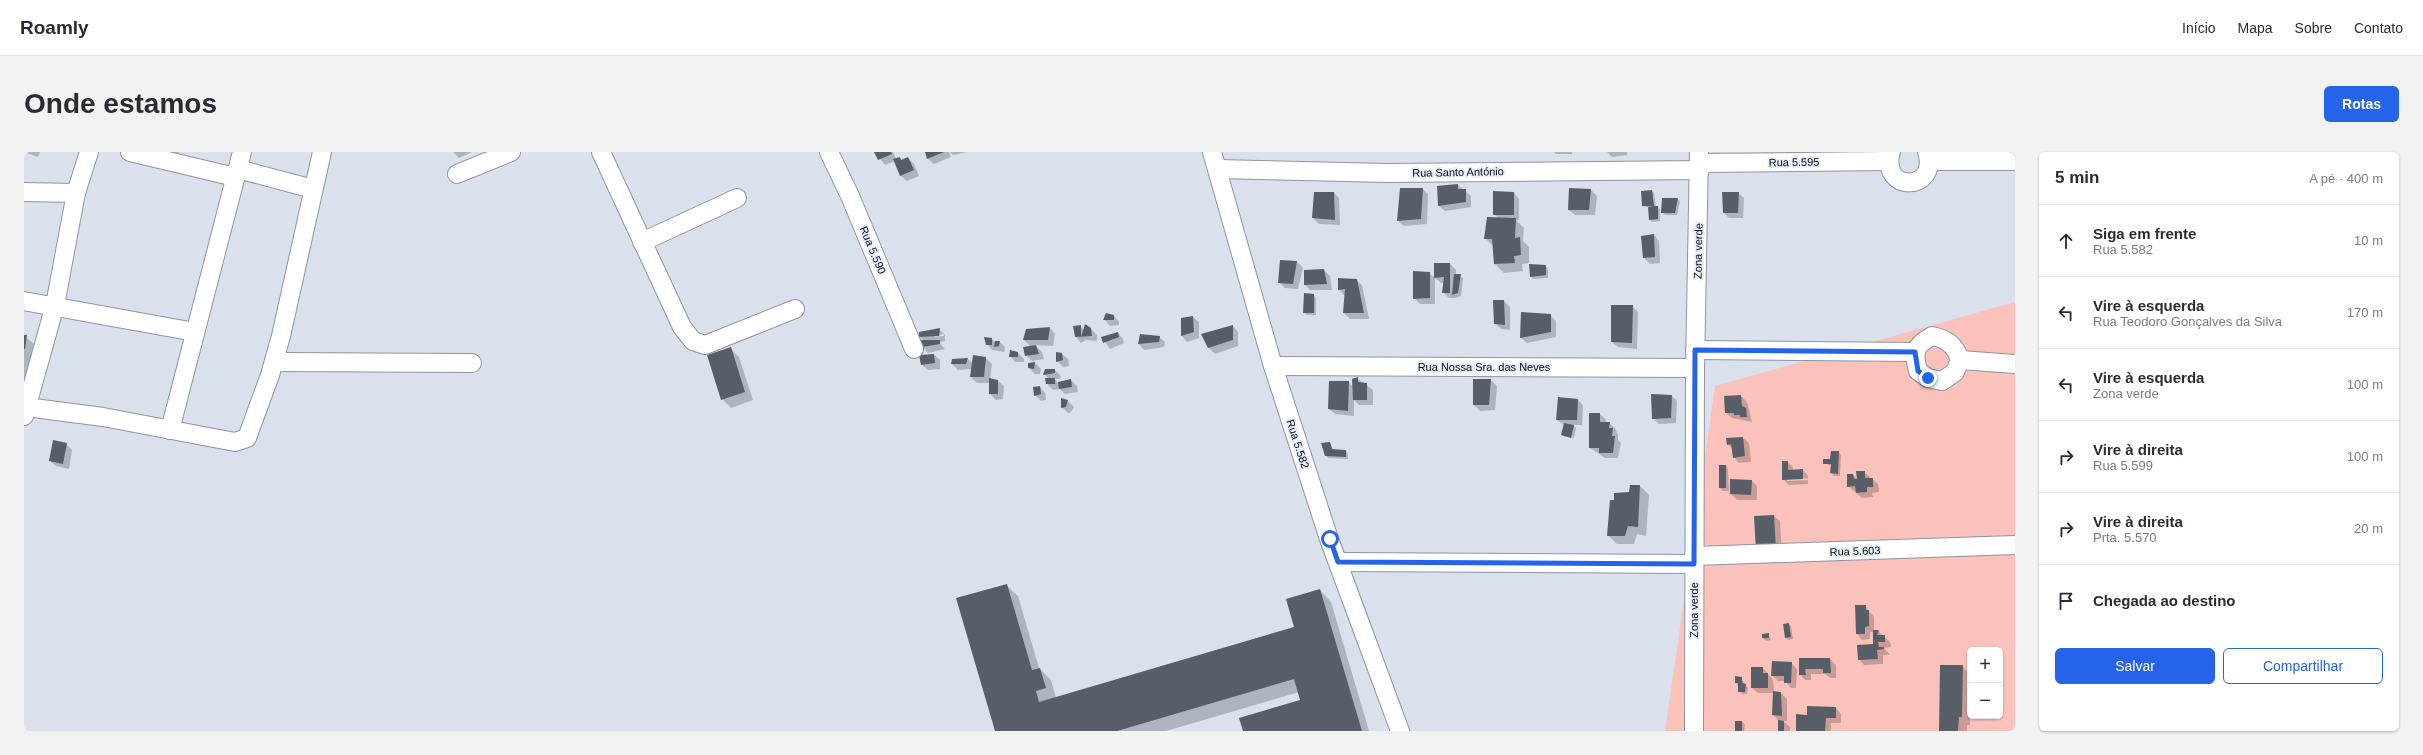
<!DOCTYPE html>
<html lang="pt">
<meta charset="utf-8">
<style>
:root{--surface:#fff;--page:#f2f2f3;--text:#2b2b33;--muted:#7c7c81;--line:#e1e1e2;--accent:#2563eb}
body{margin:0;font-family:Helvetica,sans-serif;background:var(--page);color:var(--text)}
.controls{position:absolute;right:12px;bottom:12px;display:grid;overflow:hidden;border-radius:6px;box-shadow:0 1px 3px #0004}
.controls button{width:36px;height:36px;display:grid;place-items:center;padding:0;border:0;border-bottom:1px solid var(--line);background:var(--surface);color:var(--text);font:20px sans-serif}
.stop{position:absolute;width:12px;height:12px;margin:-9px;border:3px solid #2563eb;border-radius:50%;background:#fff}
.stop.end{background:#2563eb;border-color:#fff;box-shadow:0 1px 4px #0008}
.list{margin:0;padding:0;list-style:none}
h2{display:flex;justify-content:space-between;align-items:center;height:52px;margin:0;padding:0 16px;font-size:17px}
h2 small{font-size:13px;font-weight:400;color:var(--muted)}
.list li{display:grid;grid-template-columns:26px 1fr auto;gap:12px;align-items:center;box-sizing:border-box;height:72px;padding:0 16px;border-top:1px solid var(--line)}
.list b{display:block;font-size:15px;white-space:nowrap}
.list p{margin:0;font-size:13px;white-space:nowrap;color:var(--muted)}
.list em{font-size:13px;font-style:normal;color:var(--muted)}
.actions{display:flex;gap:8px;padding:12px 16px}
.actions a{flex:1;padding:9px 0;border:1px solid var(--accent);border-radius:6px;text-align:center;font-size:14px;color:var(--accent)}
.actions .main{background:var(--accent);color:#fff}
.icon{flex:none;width:22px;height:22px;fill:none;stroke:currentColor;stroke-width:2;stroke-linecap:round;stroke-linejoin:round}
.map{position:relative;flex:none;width:1991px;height:579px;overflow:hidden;border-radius:6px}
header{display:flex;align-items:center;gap:24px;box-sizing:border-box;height:56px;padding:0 20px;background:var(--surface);border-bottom:1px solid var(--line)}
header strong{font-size:19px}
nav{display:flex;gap:22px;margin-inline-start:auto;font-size:14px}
.intro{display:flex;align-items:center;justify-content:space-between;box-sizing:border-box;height:96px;padding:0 24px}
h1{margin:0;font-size:28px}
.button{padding:10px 18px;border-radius:6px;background:var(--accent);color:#fff;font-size:14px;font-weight:700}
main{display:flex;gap:24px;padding:0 24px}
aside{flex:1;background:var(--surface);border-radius:6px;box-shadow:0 1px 3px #0004}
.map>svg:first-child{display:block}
.green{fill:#fbc2bc;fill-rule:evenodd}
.shadow{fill:#0003;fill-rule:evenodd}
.building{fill:#585e68}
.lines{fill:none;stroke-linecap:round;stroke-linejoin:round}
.minor-casing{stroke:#8e94a0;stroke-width:20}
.minor{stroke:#fff;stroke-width:18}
.route{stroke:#2563eb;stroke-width:5}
.labels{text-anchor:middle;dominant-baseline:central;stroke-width:4;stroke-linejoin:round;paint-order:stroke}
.street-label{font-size:11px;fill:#0a0c10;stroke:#e7eefa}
</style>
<header>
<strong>Roamly</strong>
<nav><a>Início</a><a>Mapa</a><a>Sobre</a><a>Contato</a></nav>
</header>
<div class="intro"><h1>Onde estamos</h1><a class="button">Rotas</a></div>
<main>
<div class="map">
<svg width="1991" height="579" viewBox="0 0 1991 579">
<rect width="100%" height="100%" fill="#dae1ed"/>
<path class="green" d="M1991,150v429h-350l50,-345zM1946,498h30v66h-30z"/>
<g class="shadow">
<path d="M0,0h16l-2,5z"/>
<path d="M127,0h28l-3,9z"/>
<path d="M429,0h19l-13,6z"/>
<path d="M851,0h18l3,7 3,-1 3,3 6,-3 6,6 5,12 -12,5 -6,-5 -6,-15 -10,4z"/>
<path d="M903,0h22l2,5 -17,7 -6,-5z"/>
<path d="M926,0h17l-14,3z"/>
<path d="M1530,0h18v2h-16z"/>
<path d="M1583,0h20v3l-15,2z"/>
<path d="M1434,33l13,11v11l-26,4 -6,-5 -1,-19z"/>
<path d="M1399,37l5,5 -1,30 -23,2 -6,-5z"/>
<path d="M1567,38l6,6 -2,19h-20l-6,-5z"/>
<path d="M1628,39l2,2 2,14 4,2v12l-8,1 -2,-2 -1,-12 -6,-2z"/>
<path d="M1310,41l5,5 1,27 -21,-1 -6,-6z"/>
<path d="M1490,41l5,6v21h-3l8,8 -1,13 6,6v16l-7,1 1,7 -19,2 -9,-9 -1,-17 -9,-9 13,-20 -4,-4z"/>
<path d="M1714,41l6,5 -1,20h-14l-5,-5z"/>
<path d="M1653,47l3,2 -3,14h-12l-3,-3z"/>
<path d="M1630,83l5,6 1,22 -10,1 -6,-6 -2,-21z"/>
<path d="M1256,109l17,1 6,6 -5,21 -13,-1 -6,-6z"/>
<path d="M1426,112l6,6v5l7,3 -2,18 -5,2h-7l-6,-6 1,-9h-3l-6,-5z"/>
<path d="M1521,114l3,3v9l-15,1 -2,-3z"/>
<path d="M1300,118l6,6 2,14h-22l-5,-5z"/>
<path d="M1405,121l6,5v26h-15l-6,-6z"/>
<path d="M1315,127l17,1 6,5 7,34h-19l-6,-6 1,-17 -6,-6z"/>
<path d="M1290,143l2,3v17h-9l-3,-3z"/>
<path d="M1480,149l6,6v23l-9,-1 -6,-6z"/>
<path d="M1608,154l6,6 -1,37 -19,-2 -6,-5z"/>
<path d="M1083,162l7,2 5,6v3l-9,1 -5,-6z"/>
<path d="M1498,162l28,1 6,6v16l-29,6 -6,-5z"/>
<path d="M1169,165l6,5v16l-12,4 -5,-6v-17z"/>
<path d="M1056,174l4,4 7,-1 6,6v6l-11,-1 -5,3 -5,-6z"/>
<path d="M1209,174l5,6v14l-23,8 -6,-6 -6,-13z"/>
<path d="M1026,176l5,6 -2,12 -18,-1 7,7 2,7 -12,2 -6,-6 5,-8 -7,-7z"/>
<path d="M915,177l6,6v6l-6,1 6,7 -17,4 -5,-6 1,-6 -4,-4zM920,182v2l-10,1v-1z"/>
<path d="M1094,181l5,6 1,4 -14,6 -8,-12z"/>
<path d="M1117,183l18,2 6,5 -1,5 -20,3 -5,-6z"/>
<path d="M0,184l14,11 -5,33 -9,-1z"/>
<path d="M968,187l3,3h5l5,5 -1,5 -12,-2 -5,-6z"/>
<path d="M707,197l8,8 14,43 -22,8 -9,-9z"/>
<path d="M994,201l6,6v3h-9l-5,-6z"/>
<path d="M1038,202l6,5 1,7 -6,1 -6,-6z"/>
<path d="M910,203l6,5v9l-12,1 -6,-5z"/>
<path d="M962,206l6,6 -2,16 8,1 6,5 -1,13 -7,1 -6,-6v-11h-13l-6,-6 1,-8 -14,1 -6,-6 1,-4 15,-1 5,5z"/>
<path d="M1011,211l6,6 -1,5h-5l-6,-6v-4z"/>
<path d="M1031,218l6,6 -1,3h-5l3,4 13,-3 6,6 1,6 -13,2 -5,-5 -7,1 -6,-6 2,-5 -5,-5z"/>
<path d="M1334,227l15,11v15h-14l-5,-5v16l-19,-2 -6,-5 20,-27 4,5z"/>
<path d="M1450,228h17l6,6 -2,24 -15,1 -6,-6z"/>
<path d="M1016,235l5,6 1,7 -5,1 -6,-6z"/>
<path d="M1648,244l5,5 -1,22 -17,1 -6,-6z"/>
<path d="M1717,244l6,6 5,20 -20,-4 -6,-5z"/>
<path d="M1038,248l6,1 6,6 -3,5 -3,1 -6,-6z"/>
<path d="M1554,248l5,5 -1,20h-9l3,3 -2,10 -10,-2 -2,-2 3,-8 -8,-6z"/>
<path d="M1576,262l6,6v3h3l6,5 3,7v5l3,3 -3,15h-13l-15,-10z"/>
<path d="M1719,286l6,5 2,19 -12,1 -5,-6 -1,-8 -5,-5z"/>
<path d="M1306,291l3,7 13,1 2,3v5l-20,-1 -2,-3z"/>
<path d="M42,292l6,6 -3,19 -13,-3 -6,-5z"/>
<path d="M1815,300l2,3 -1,21h-6l-3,-3 1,-7 -8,-3 7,-3z"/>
<path d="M1763,310l6,5v4l10,-1 5,6v8l-19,1 -6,-6zM1784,326v2l-21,1v-2z"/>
<path d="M1696,314h6l2,3 1,22h-6l-3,-3z"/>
<path d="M1840,320l14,12 1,8 -7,1 1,4 -11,1 -14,-12 5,-11 5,4z"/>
<path d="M1728,329l5,5v14h-20l-6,-6z"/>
<path d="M1607,334h9l9,9 -3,41 -9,-2 -3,10h-17l-9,-9 7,-34 15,-8z"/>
<path d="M1750,364l6,5 2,34 -20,1z"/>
<path d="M982,433l12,11 21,72 12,12 5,18 239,-71 25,-37 11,12 38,129h-125l57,-30 -2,-9 -133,39h-170z"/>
<path d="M1841,454l9,11v14h4l12,11 1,5 -7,1 6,7h-7v9l-19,1 -5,-6 15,-14v-13h-4v7l-8,1 -5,-6z"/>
<path d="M1764,472l3,2 2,13 -5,1 -2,-3z"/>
<path d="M1744,482l3,6 -5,1 -3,-3z"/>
<path d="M1776,507h30l6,6v13h-6l-5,-4h-14v6h-6l-5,-6z"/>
<path d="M1767,511l6,6 -1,19h-5l-6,-7h-7l-6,-6z"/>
<path d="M1938,514l8,8v51h-3v6h-27z"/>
<path d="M1739,516l10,12 1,12 7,1 6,6v22h-4l7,6v4h-11v-10l-6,-6 1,-22h-16l-6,-5z"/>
<path d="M1717,526l7,10 -1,6h-5l-6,-12z"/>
<path d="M1812,556l5,6v9h-10v8h-34l11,-15z"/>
<path d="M1718,570l3,3 -1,6h-8z"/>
</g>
<g class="building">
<path d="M850,0h17l1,2 -14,6z"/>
<path d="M901,0h19l-17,7z"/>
<path d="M876,5l1,3 7,-3 6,13 -14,6 -7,-17z"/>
<path d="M1434,32v5h8v13l-28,4 -1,-20z"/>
<path d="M1376,36h23l-2,31 -24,2z"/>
<path d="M1545,36l22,1 -2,21h-21z"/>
<path d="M1628,38l2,16h4v13l-9,1 -1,-13 6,-1h-12l-1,-15z"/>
<path d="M1469,39l21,1v23h-21z"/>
<path d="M1290,40h20l1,28 -23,-2z"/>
<path d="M1698,40h17l-1,21h-15z"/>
<path d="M1638,46h16l-3,15h-14z"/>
<path d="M1463,65l29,1 -1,20 5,-1 1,18 -7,1 1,7 -21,1 -2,-25h-8z"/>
<path d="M1630,82l1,23 -12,1 -2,-22z"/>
<path d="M1256,108l17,1 -4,23 -15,-1z"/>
<path d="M1410,111h16v30h-8l2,-16 -10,1z"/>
<path d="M1505,112l17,1v10l-16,2z"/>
<path d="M1300,117l3,15 -23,1v-15z"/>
<path d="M1389,119l17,1v26l-17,1z"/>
<path d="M1430,122h7l-3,19 -6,2z"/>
<path d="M1314,126l19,1 7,34h-21l2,-24 -7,1z"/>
<path d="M1280,141l10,1v19h-11z"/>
<path d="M1469,148h11l1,25 -11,-1z"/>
<path d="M1587,153h22l-1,38 -21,-1z"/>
<path d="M1497,160l30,2v18l-31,6z"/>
<path d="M1082,161l8,2v5h-11z"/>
<path d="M1169,164l1,16 -13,4v-18z"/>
<path d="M1061,172l6,4 1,8 -17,1 -2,-11 8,-1v12z"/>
<path d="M1209,173v15l-25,8 -7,-14z"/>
<path d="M1026,175l-2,13h-25l3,-11z"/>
<path d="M916,176l-1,8 -20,1v-5z"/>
<path d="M1094,180l1,5 -16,6 -2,-6z"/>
<path d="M1116,182l20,2 -1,6 -21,2z"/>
<path d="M0,183h3l-2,14h-1z"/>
<path d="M960,185l8,1v7h-6z"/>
<path d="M897,188h19v4l-18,3z"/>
<path d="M971,189h5l-1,5 -5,1z"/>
<path d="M1012,193l3,9 -14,2 -2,-9z"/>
<path d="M707,195l14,45 -24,8 -14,-45z"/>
<path d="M986,198l8,2v5h-9z"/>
<path d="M1032,200l6,1 1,7 -7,2z"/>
<path d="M910,202l1,9 -14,2 -2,-10z"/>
<path d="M949,203l13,2 -2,20h-14z"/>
<path d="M944,206l-2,6h-15l1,-5z"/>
<path d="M1011,210l-1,7 -6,-1v-5z"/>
<path d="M1021,217h10v4l-12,2z"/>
<path d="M1334,225v5l9,1v17h-14l-1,-21z"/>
<path d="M965,226l9,2v14h-9z"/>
<path d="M1021,226h10v6h-9z"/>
<path d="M1047,227l1,8 -13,2 -1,-7z"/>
<path d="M1449,227h18l-2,26h-16z"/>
<path d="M1305,229h20l-1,30 -20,-2z"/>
<path d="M1016,234l1,8 -7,2 -1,-9z"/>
<path d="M1627,242l21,1 -1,23 -19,1z"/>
<path d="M1717,243l1,11 4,2 1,9h-7v-2h-6v-2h-9l-1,-17z"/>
<path d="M1534,245l20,2 -1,21h-21z"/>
<path d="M1037,246l7,2 -2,7 -5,1z"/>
<path d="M1565,261h11v9h10l-1,6h4l-1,8h3l-2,17h-14v-5h-10z"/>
<path d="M1540,271l10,2 -3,13 -10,-3z"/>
<path d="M1719,285l2,19 -12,2 -2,-14 -4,1 -1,-7z"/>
<path d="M29,288l14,3 -4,21 -14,-3z"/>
<path d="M1306,290l2,7 14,1v7l-21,-1 -4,-13z"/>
<path d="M1807,299h8l-1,23 -8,-1 1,-9h-8v-5h7z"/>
<path d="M1758,309h6v9l15,-1v10l-21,1z"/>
<rect x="1695" y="313" width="7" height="23"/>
<path d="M1832,319h9v7h8v9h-6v5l-11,1 -1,-7 -8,1v-13h6l1,5h3z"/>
<path d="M1706,327l22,1 -1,15 -21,-1z"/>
<path d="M1606,333h10l-2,42 -10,-1 -3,10h-18l3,-36h4v-7l15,-1z"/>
<path d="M1750,363l2,35 -20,1 -2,-35z"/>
<path d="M983,432l25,86 8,-2 6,20 -10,3 3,11 255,-75 -8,-28 34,-10 42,142h-119l-4,-13 61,-18 -6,-21 -177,52h-122l-39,-133z"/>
<path d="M1831,453h11v5h3v16l-4,1v7h-9z"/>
<path d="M1765,471l2,14 -6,1 -2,-14z"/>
<path d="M1849,478h6l-2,5h8v7h-7l1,5h5v2l-7,1 1,9 -20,1 -1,-15 16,-1z"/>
<path d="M1745,481v5h-7v-4z"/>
<path d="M1775,506h31l1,15h-8v-4h-18l1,6h-7z"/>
<path d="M1748,509l20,1 -1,21h-7v-7h-13z"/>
<path d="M1916,513h23l-1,52h-3l-1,14h-19z"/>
<path d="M1727,515h12v6h5v15h-17z"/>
<path d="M1711,524l7,1v6l4,1 -1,8h-7v-9h-3z"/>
<path d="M1749,539l8,1 1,24 -10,-1z"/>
<path d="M1783,554l29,1v11h-10l-1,13h-29v-17l11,1z"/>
<path d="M1754,568l6,1v10h-6z"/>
<rect x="1711" y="569" width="7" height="10"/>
</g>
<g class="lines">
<defs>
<g id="minor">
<path d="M106,0l105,25"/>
<path d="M577,0l81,175 11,14 12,4 90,-36"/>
<path d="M805,0l21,44 64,153"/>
<path d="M1188,0l61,214 56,173 71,192"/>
<path d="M1867,0c-12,41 49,40 36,0"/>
<path d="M1906,9h85"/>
<path d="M1675,11l189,-2"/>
<path d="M214,17l75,20"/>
<path d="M1193,17l171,4 312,-3"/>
<path d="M433,22l54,-22"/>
<path d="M0,40l52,1"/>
<path d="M618,90l95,-44"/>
<path d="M0,149l171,31"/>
<path d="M1908,184c15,3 23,9 28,24l-5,12 -13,9 -14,-3 -10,-7c-5,-19 -4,-25 14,-35z"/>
<path d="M1671,198l220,2"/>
<path d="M1936,208l55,4"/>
<path d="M250,210l198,1"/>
<path d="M1249,214l422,2"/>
<path d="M2,255l77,10 132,25 12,-4 23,-63 11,-39 41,-184"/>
<path d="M0,264l31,-111 21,-112 13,-41"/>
<path d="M146,278l72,-278"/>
<path d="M1670,404l321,-11"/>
<path d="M1315,410l355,2"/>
<path d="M1670,579l1,-363 4,-216"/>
</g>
</defs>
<use href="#minor" class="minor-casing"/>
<use href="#minor" class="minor"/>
</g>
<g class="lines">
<path class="route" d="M1306,387l8,23 356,2 1,-214 220,2 3,19 10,7"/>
</g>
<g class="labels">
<g class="street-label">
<text transform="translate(1770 10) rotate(-1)">Rua 5.595</text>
<text transform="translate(1434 20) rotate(-1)">Rua Santo António</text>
<text transform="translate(849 98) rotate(67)">Rua 5.590</text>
<text transform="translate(1674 99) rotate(-89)">Zona verde</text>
<text x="1460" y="215">Rua Nossa Sra. das Neves</text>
<text transform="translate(1274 292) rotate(72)">Rua 5.582</text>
<text transform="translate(1831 399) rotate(-2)">Rua 5.603</text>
<text transform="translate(1670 458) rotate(-90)">Zona verde</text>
</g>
</g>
</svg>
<div class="controls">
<button>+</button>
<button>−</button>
</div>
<div class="stop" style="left:1306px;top:387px"></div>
<div class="stop end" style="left:1904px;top:226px"></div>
</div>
<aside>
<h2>5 min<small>A pé · 400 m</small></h2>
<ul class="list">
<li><svg class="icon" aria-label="ahead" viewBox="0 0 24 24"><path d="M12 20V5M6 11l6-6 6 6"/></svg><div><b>Siga em frente</b><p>Rua 5.582</p></div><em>10 m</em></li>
<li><svg class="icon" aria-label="left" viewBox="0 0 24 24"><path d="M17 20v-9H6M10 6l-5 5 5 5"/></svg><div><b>Vire à esquerda</b><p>Rua Teodoro Gonçalves da Silva</p></div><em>170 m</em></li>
<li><svg class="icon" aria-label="left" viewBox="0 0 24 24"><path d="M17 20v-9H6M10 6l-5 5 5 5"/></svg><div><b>Vire à esquerda</b><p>Zona verde</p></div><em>100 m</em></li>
<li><svg class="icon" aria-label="right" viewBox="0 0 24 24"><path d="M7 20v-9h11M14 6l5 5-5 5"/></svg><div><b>Vire à direita</b><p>Rua 5.599</p></div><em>100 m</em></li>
<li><svg class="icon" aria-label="right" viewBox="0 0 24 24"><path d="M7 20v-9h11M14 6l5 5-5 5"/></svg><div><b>Vire à direita</b><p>Prta. 5.570</p></div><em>20 m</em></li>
<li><svg class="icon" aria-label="arrive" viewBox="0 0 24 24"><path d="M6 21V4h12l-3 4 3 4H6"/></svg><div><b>Chegada ao destino</b></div></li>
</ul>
<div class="actions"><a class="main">Salvar</a><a>Compartilhar</a></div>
</aside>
</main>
